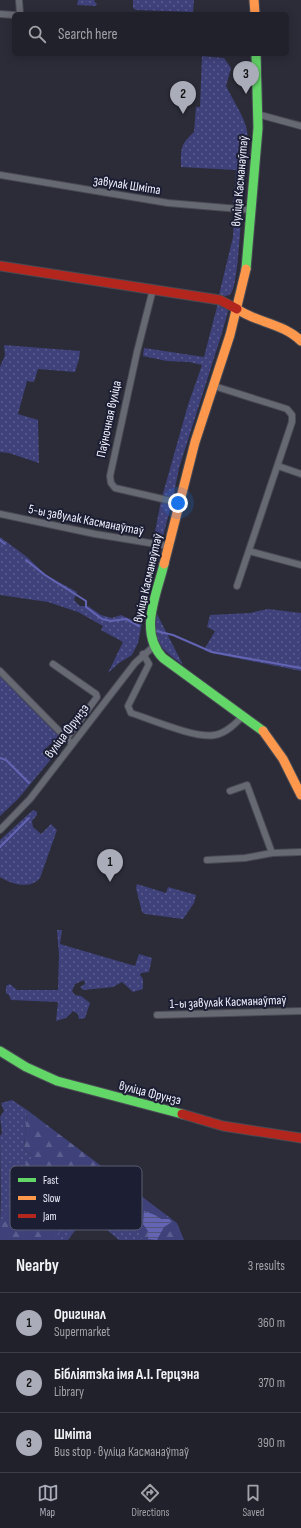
<!DOCTYPE html>
<meta charset="utf-8">
<style>
:root{--surface:#20212a;--page:#282932;--text:#f1f3f6;--muted:#a2a3a8;--line:#3d3e47;--accent:#aaacb9}
body{margin:0;font-family:"Sofia Sans Condensed",sans-serif;background:var(--page);color:var(--text)}
.you{position:absolute;left:178px;top:503px;width:14px;height:14px;margin:-10px;border:3px solid #fff;border-radius:50%;background:#1a73e8;box-shadow:0 0 0 6px #1a73e833}
.badge{display:grid;place-items:center;width:26px;height:26px;border-radius:50%;background:var(--accent);color:#111;font-size:13px;font-weight:700}
.pin{position:absolute;translate:-50% -33px;filter:drop-shadow(0 1px 2px #0008)}
.pin::after{content:'';position:absolute;top:21px;width:14px;height:12px;background:inherit;clip-path:polygon(0 0,100% 0,50% 100%)}
.list{margin:0;padding:0;list-style:none}
h2{display:flex;justify-content:space-between;align-items:center;height:52px;margin:0;padding:0 16px;font-size:17px}
h2 small{font-size:13px;font-weight:400;color:var(--muted)}
.list li{display:grid;grid-template-columns:26px 1fr auto;gap:12px;align-items:center;box-sizing:border-box;height:60px;padding:0 16px;border-top:1px solid var(--line)}
.list b{display:block;font-size:15px;white-space:nowrap}
.list p{margin:0;font-size:13px;white-space:nowrap;color:var(--muted)}
.list em{font-size:13px;font-style:normal;color:var(--muted)}
.icon{flex:none;width:22px;height:22px;fill:none;stroke:currentColor;stroke-width:2;stroke-linecap:round;stroke-linejoin:round}
.map{position:relative;flex:none;width:301px;height:1240px;overflow:hidden}
.search{position:absolute;background:var(--surface);box-shadow:0 2px 10px #0003;left:12px;right:12px;top:12px;height:44px;display:flex;align-items:center;gap:10px;box-sizing:border-box;padding:0 14px;border-radius:6px;color:var(--muted);font-size:15px}
.sheet{height:232px;background:var(--surface)}
nav{display:flex;justify-content:space-around;align-items:center;box-sizing:border-box;height:56px;border-top:1px solid var(--line);background:var(--surface);font-size:11px;color:var(--muted)}
nav a{display:grid;justify-items:center;gap:2px}
nav .on{color:var(--accent)}
.map>svg:first-child{display:block}
.grass{fill:url(#grass-dots)}
.forest{fill:url(#forest-firs)}
.water{fill:url(#water-rules)}
.lines{fill:none;stroke-linecap:round;stroke-linejoin:round}
.stream{stroke:#6365b4;stroke-width:2}
.street-casing{stroke:#494a54;stroke-width:8}
.fast-casing{stroke:#494a54;stroke-width:11}
.slow-casing{stroke:#494a54;stroke-width:11}
.jam-casing{stroke:#494a54;stroke-width:11}
.street{stroke:#666872;stroke-width:6}
.fast{stroke:#63d668;stroke-width:9}
.slow{stroke:#ff974d;stroke-width:9}
.jam{stroke:#b3261e;stroke-width:9}
.labels{text-anchor:middle;dominant-baseline:central;stroke-width:4;stroke-linejoin:round;paint-order:stroke}
.street-label{font-size:13px;fill:#eff1fe;stroke:#1c1e33}
.key{fill:#1c1e33;stroke:#5b5d70;stroke-width:1}
.key-label{font-size:11px;fill:#eff1fe}
</style>
<div class="map">
<svg width="301" height="1240" viewBox="0 0 301 1240">
<defs>
<pattern id="grass-dots" width="8" height="8" patternUnits="userSpaceOnUse"><rect width="8" height="8" fill="#3f417b"/><path d="M2 2h.1M6 6h.1" fill="none" stroke="#5b5d8f" stroke-width="1.8" stroke-linecap="round"/></pattern>
<pattern id="forest-firs" width="22" height="20" patternUnits="userSpaceOnUse"><rect width="22" height="20" fill="#3f417b"/><path d="M5 1l3.5 6h-7zM16 11l3.5 6h-7z" fill="#5b5d8f"/></pattern>
<pattern id="water-rules" width="6" height="5" patternUnits="userSpaceOnUse"><rect width="6" height="5" fill="#6365b4"/><path d="M0 2.5h6" fill="none" stroke="#54557b"/></pattern>
</defs>
<rect width="100%" height="100%" fill="#2b2c38"/>
<g class="grass">
<path d="M78,0h17l-1,1 3,3 -1,2 -19,-1z"/>
<path d="M133,0h61l-1,12 -57,-2 -3,-2z"/>
<path d="M202,56l22,2 7,10 -5,18c7,15 18,29 21,45 4,21 -2,47 -4,69l-2,2h-8l2,-6 1,-26 -55,-3c0,-19 -1,-22 13,-35l2,-25h4z"/>
<path d="M234,213l6,3 1,4c-1,12 -4,67 -10,73 -3,4 -7,3 -12,2l14,-58z"/>
<path d="M218,303l9,4 1,4 -6,22 -43,135 -6,30 -11,-1 26,-92 14,-40 -13,-3 -22,-1 -24,-5 1,-8 60,9z"/>
<path d="M4,345l76,6 -1,8 -4,13 -37,-3 -4,13 -7,-1 -9,33 20,6 1,43 -30,-10 -9,-1v-85l5,-12z"/>
<path d="M161,501l10,3v2l-9,34 -1,2h-8z"/>
<path d="M0,537l27,20 19,18 31,17 -3,8 6,6h8l13,9 11,3 9,-3 18,8 13,-77 5,2 2,5 -14,54 -7,36 -6,12 -13,8 -11,10 15,-31 -22,-12 2,-4 -25,-14 -30,-10 -48,-7z"/>
<path d="M268,609l33,4v58l-90,-18 -7,-3 11,-19 -8,-4 3,-12 40,-2z"/>
<path d="M157,614l26,51c-21,-16 -32,-22 -26,-51z"/>
<path d="M0,675l64,65 -3,3 -5,-4 -12,11 8,8 -34,41 -18,17z"/>
<path d="M33,810l4,2v3l-5,6 1,6 8,7 10,-10 6,6 -17,48c-10,12 -29,6 -40,-1v-37z"/>
<path d="M137,884l29,9 2,-6 28,8 -2,8 -11,16 -38,-5 -3,-2 -6,-24z"/>
<path d="M57,930h5l-2,14 75,22 4,-12 13,4 -3,14 -8,1 -1,2 3,4v10l-10,3 -11,-10 -9,5 -30,3 -3,-3 5,-3 -1,-4 -9,4 -3,7 3,4 6,1 9,7 -5,15 -6,1 -1,-5 -5,-3 -7,7 -10,3 2,-19 -47,-2 -2,-5 -3,-2v-7l4,-2 7,6h41l1,-35z"/>
<path d="M12,1100l15,10 -3,40 8,5v21l-15,29 -12,17 -4,1 -1,-87 2,-3 -2,-16 4,-6 -3,-8z"/>
<path d="M113,1196l11,1 19,43h-24l-41,-34 -7,8 9,7v3l-12,16h-15l16,-27 2,-10 4,-5 18,12z"/>
</g>
<path class="forest" d="M27,1110l150,113 7,17h-41l-19,-42 -10,-2 -6,16 -15,-2 -18,-12c-5,6 -7,12 -3,20l-19,22h-53v-39l1,21h4l1,-14 5,-4 6,1 2,-5 -2,-5 6,-13 9,-6 -6,-6 -1,-7 7,-2v-6l-8,-5z"/>
<path class="water" d="M144,1211l11,4 6,4h8l3,3 -8,5 -7,13 -9,-1v-8l-5,-7z"/>
<g class="lines">
<g class="stream">
<path d="M0,540l5,4"/>
<path d="M26,560l19,15 41,26v6l16,12 9,2 15,-2 13,7"/>
<path d="M156,631l17,4 39,17 89,16"/>
<path d="M0,758l6,2 23,23"/>
<path d="M0,847l29,-29"/>
</g>
<defs>
<g id="street">
<path d="M19,0l1,14"/>
<path d="M0,14l14,1"/>
<path d="M257,114l44,12"/>
<path d="M0,175l168,28 83,7"/>
<path d="M153,289l-16,63 -27,124 1,7 4,5 65,15"/>
<path d="M214,386l73,23 5,6v7l-55,164"/>
<path d="M278,466l23,8"/>
<path d="M0,514l95,20 73,12"/>
<path d="M249,551l52,14"/>
<path d="M143,654l6,10 -21,42 3,7c19,6 65,26 84,22 11,-2 20,-11 28,-19"/>
<path d="M53,664l43,30 1,3 -30,41"/>
<path d="M0,671l69,70"/>
<path d="M230,791l17,-6 25,68"/>
<path d="M0,830l30,-31 105,-136 18,-16"/>
<path d="M207,860l38,-2 27,-5 29,-1"/>
<path d="M157,1015l144,-4"/>
</g>
<g id="fast">
<path d="M246,269l12,-141 -2,-74"/>
<path d="M164,564c-7,30 -26,68 -1,94l100,73"/>
<path d="M0,1051l26,16 31,14 125,33"/>
</g>
<g id="slow">
<path d="M254,0l1,14"/>
<path d="M237,309c20,14 46,14 64,32"/>
<path d="M164,564l31,-122 35,-107 16,-66"/>
<path d="M263,731l20,28 18,36"/>
</g>
<g id="jam">
<path d="M0,266l220,34 17,9"/>
<path d="M182,1114l41,12 78,12"/>
</g>
</defs>
<use href="#street" class="street-casing"/>
<use href="#fast" class="fast-casing"/>
<use href="#slow" class="slow-casing"/>
<use href="#jam" class="jam-casing"/>
<use href="#street" class="street"/>
<use href="#fast" class="fast"/>
<use href="#slow" class="slow"/>
<use href="#jam" class="jam"/>
</g>
<g class="labels">
<g class="street-label">
<text transform="translate(240 181) rotate(-85)">вуліца Касманаўтаў</text>
<text transform="translate(127 185) rotate(9)">завулак Шміта</text>
<text transform="translate(109 419) rotate(-78)">Паўночная вуліца</text>
<text transform="translate(86 520) rotate(11)">5-ы завулак Касманаўтаў</text>
<text transform="translate(148 578) rotate(-77)">вуліца Касманаўтаў</text>
<text transform="translate(67 731) rotate(-53)">вуліца Фрунзэ</text>
<text transform="translate(228 1002) rotate(-2)">1-ы завулак Касманаўтаў</text>
<text transform="translate(150 1093) rotate(14)">вуліца Фрунзэ</text>
</g>
</g>
<rect x="10" y="1166" width="132" height="64" rx="6" class="key"/>
<rect x="18" y="1178" width="18" height="4" fill="#63d668"/>
<rect x="18" y="1196" width="18" height="4" fill="#ff974d"/>
<rect x="18" y="1214" width="18" height="4" fill="#b3261e"/>
<g class="key-label">
<text x="43" y="1184">Fast</text>
<text x="43" y="1202">Slow</text>
<text x="43" y="1220">Jam</text>
</g>
</svg>
<div class="you"></div>
<div class="pin badge" style="left:110px;top:882px">1</div>
<div class="pin badge" style="left:183px;top:114px">2</div>
<div class="pin badge" style="left:246px;top:94px">3</div>
<div class="search"><svg class="icon" aria-label="search" viewBox="0 0 24 24"><circle cx="10" cy="10" r="6"/><path d="M15 15l6 6"/></svg>Search here</div>
</div>
<section class="sheet">
<h2>Nearby<small>3 results</small></h2>
<ul class="list">
<li><span class="badge">1</span><div><b>Оригинал</b><p>Supermarket</p></div><em>360 m</em></li>
<li><span class="badge">2</span><div><b>Бібліятэка імя А.І. Герцэна</b><p>Library</p></div><em>370 m</em></li>
<li><span class="badge">3</span><div><b>Шміта</b><p>Bus stop · вуліца Касманаўтаў</p></div><em>390 m</em></li>
</ul>
</section>
<nav>
<a class="on"><svg class="icon" aria-label="map" viewBox="0 0 24 24"><path d="M3 6l6-2 6 2 6-2v14l-6 2-6-2-6 2zM9 4v14M15 6v14"/></svg>Map</a>
<a><svg class="icon" aria-label="directions" viewBox="0 0 24 24"><path d="M12 3l9 9-9 9-9-9zM9 14v-3h6M13 9l2 2-2 2"/></svg>Directions</a>
<a><svg class="icon" aria-label="saved" viewBox="0 0 24 24"><path d="M7 4h10v16l-5-4-5 4z"/></svg>Saved</a>
</nav>
